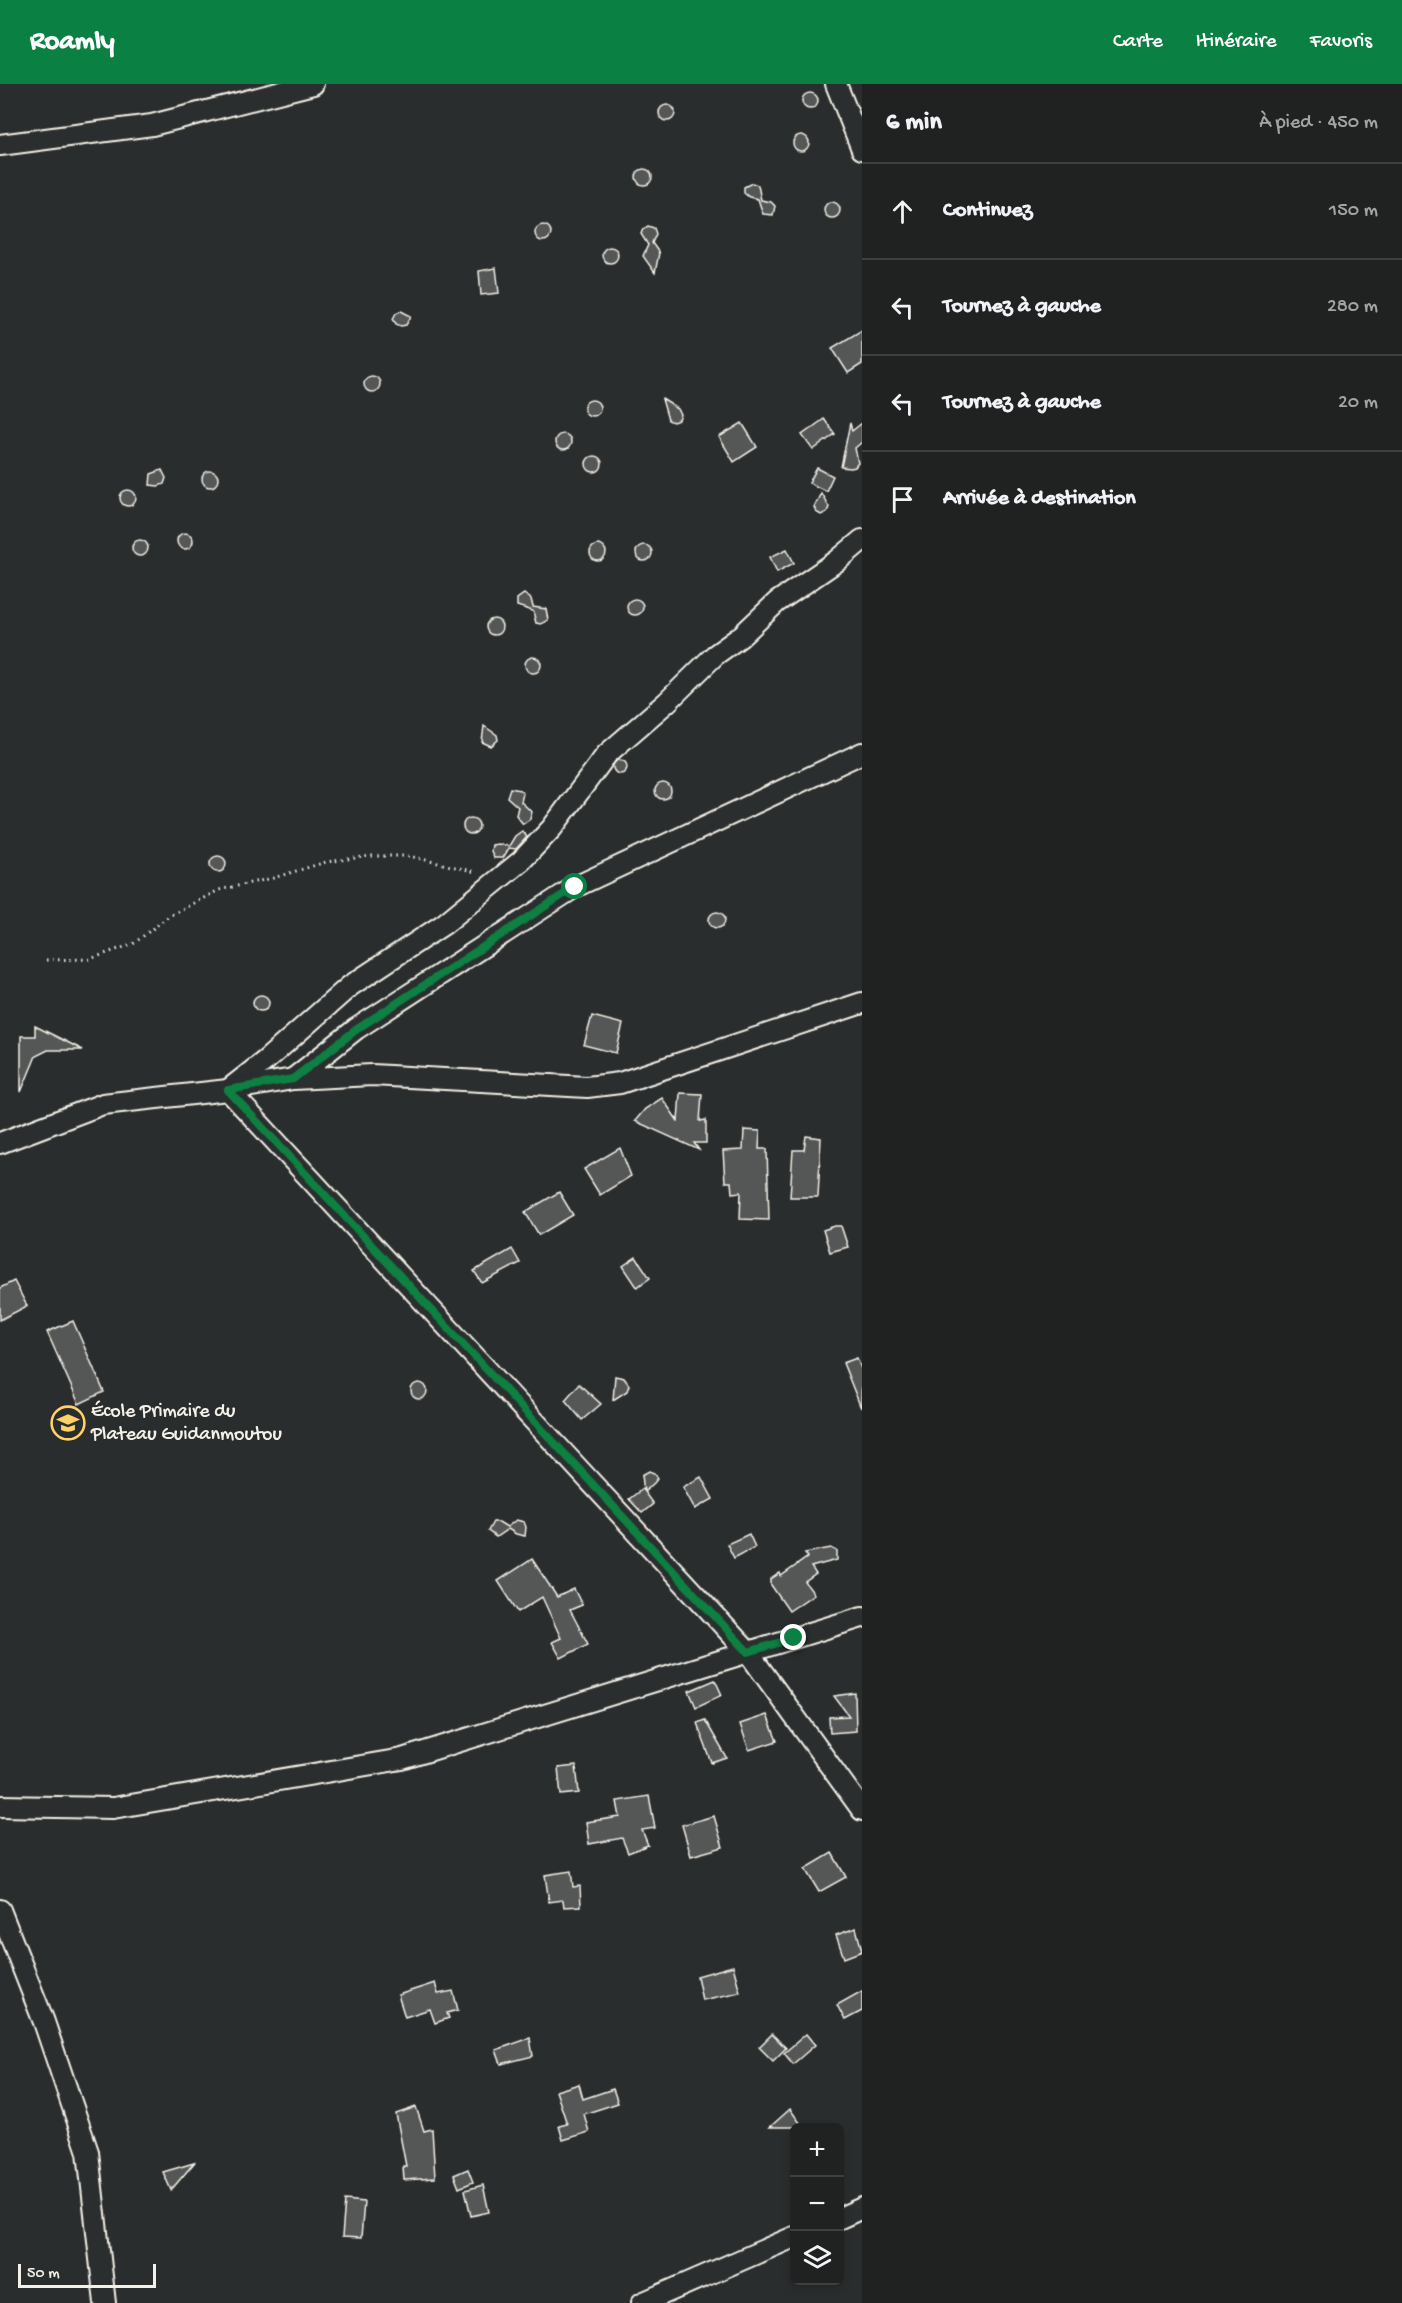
<!DOCTYPE html>
<html lang="fr">
<meta charset="utf-8">
<style>
:root{--surface:#202222;--page:#2d2f2f;--text:#f1f3f6;--muted:#a2a4a5;--line:#3d3f40;--accent:#0b8043}
body{margin:0;font-family:"Gochi Hand",sans-serif;background:var(--page);color:var(--text)}
.controls{position:absolute;right:18px;bottom:18px;display:grid;overflow:hidden;border-radius:9px;box-shadow:0 3px 9px #0003}
.controls button{width:54px;height:54px;display:grid;place-items:center;padding:0;border:0;border-bottom:2px solid var(--line);background:var(--surface);color:var(--text);font:30px sans-serif}
.scale{position:absolute;left:18px;bottom:15px;width:138px;box-sizing:border-box;padding-left:6px;border:3px solid #f4f1e8;border-top:0;font-size:16px;line-height:21px;white-space:nowrap;color:#f4f1e8;-webkit-text-stroke:4px #2a2d2e;paint-order:stroke}
.stop{position:absolute;width:18px;height:18px;margin:-14px;border:4px solid #0b8043;border-radius:50%;background:#fff}
.stop.end{background:#0b8043;border-color:#fff;box-shadow:0 2px 6px #0008}
.list{margin:0;padding:0;list-style:none}
h2{display:flex;justify-content:space-between;align-items:center;height:78px;margin:0;padding:0 24px;font-size:26px}
h2 small{font-size:20px;font-weight:400;color:var(--muted)}
.list li{display:grid;grid-template-columns:39px 1fr auto;gap:18px;align-items:center;box-sizing:border-box;height:96px;padding:0 24px;border-top:2px solid var(--line)}
.list b{display:block;font-size:22px;white-space:nowrap}
.list em{font-size:20px;font-style:normal;color:var(--muted)}
.icon{flex:none;width:33px;height:33px;fill:none;stroke:currentColor;stroke-width:2;stroke-linecap:round;stroke-linejoin:round}
.map{position:relative;flex:none;width:862px;height:2219px;overflow:hidden}
header{display:flex;align-items:center;gap:36px;box-sizing:border-box;height:84px;padding:0 30px;background:var(--accent);color:#fff}
header strong{font-size:28px}
nav{display:flex;gap:33px;margin-inline-start:auto;font-size:21px}
main{display:flex}
aside{flex:1;background:var(--surface)}
.map>svg:first-child{display:block}
.building{fill:#555756;stroke:#f4f1e8;stroke-width:1.5}
.lines{fill:none;stroke-linecap:round;stroke-linejoin:round}
.street-casing{stroke:#f4f1e8;stroke-width:24}
.path{stroke:#f4f1e8;stroke-width:3;stroke-dasharray:1.5 4.5;stroke-linecap:butt}
.street{stroke:#2a2d2e;stroke-width:20}
.route{stroke:#0b8043;stroke-width:8}
.labels{text-anchor:middle;dominant-baseline:central;stroke-width:4.5;stroke-linejoin:round;paint-order:stroke}
.poi-label{font-size:20px;fill:#f4f1e8;stroke:#2a2d2e;text-anchor:start}
</style>
<header>
<strong>Roamly</strong>
<nav><a>Carte</a><a>Itinéraire</a><a>Favoris</a></nav>
</header>
<main>
<div class="map">
<svg width="862" height="2219" viewBox="0 0 862 2219">
<rect width="100%" height="100%" fill="#2a2d2e"/>
<filter id="ink" filterUnits="userSpaceOnUse"><feTurbulence type="fractalNoise" baseFrequency=".0167" numOctaves="2"/><feDisplacementMap in="SourceGraphic" scale="12" xChannelSelector="R" yChannelSelector="G"/><feConvolveMatrix kernelMatrix="1 2 1 2 8 2 1 2 1" color-interpolation-filters="sRGB"/></filter>
<g filter="url(#ink)">
<g class="building">
<circle cx="810" cy="17" r="8"/>
<circle cx="667" cy="29" r="8"/>
<circle cx="801" cy="59" r="8"/>
<circle cx="644" cy="93" r="8"/>
<path d="M752,99l6,2 3,15 10,2 4,4 -2,9 -10,-1 -5,-15 -9,-2 -5,-4v-6z"/>
<circle cx="832" cy="126" r="8"/>
<circle cx="543" cy="149" r="8"/>
<path d="M648,142l6,2 2,6 -4,9 7,10 -4,20 -12,-17 5,-11 -7,-11 2,-5z"/>
<circle cx="610" cy="171" r="8"/>
<path d="M496,184l3,25 -18,2 -2,-24z"/>
<path d="M401,227l10,5 -5,9 -5,1 -5,-2 -3,-5 3,-6z"/>
<path d="M862,246v34l-14,9 -16,-25z"/>
<circle cx="372" cy="300" r="8"/>
<path d="M662,315l16,10 3,6 -2,5 -6,2 -5,-2z"/>
<circle cx="592" cy="324" r="8"/>
<path d="M824,335l11,15 -22,16 -11,-15z"/>
<path d="M742,339l15,24 -23,15 -15,-25z"/>
<path d="M850,339l2,8 10,-8v19l-7,6 3,15 -3,4 -4,1 -10,-1z"/>
<circle cx="563" cy="358" r="8"/>
<circle cx="594" cy="380" r="8"/>
<path d="M817,384l16,8 -7,15 -17,-8z"/>
<path d="M162,386l4,8 -2,6 -6,2 -8,-1 1,-11z"/>
<circle cx="210" cy="395" r="8"/>
<circle cx="128" cy="414" r="8"/>
<path d="M821,409l8,14 -2,5 -6,3 -5,-3 -2,-5z"/>
<circle cx="185" cy="457" r="8"/>
<circle cx="140" cy="464" r="8"/>
<circle cx="644" cy="469" r="8"/>
<circle cx="598" cy="469" r="8"/>
<path d="M787,465l7,14 -17,9 -7,-15z"/>
<path d="M524,510l7,5 2,8 13,2 2,11 -7,4 -5,-1 -3,-12 -16,-5v-7z"/>
<circle cx="635" cy="523" r="8"/>
<circle cx="494" cy="543" r="8"/>
<circle cx="533" cy="581" r="8"/>
<path d="M484,642l13,9 1,5 -7,6 -9,-4z"/>
<circle cx="620" cy="683" r="7"/>
<circle cx="663" cy="707" r="8"/>
<path d="M510,704l10,2 3,3 -2,9 11,10 -2,7 -7,5 -7,-9 2,-8 -11,-10z"/>
<circle cx="471" cy="742" r="8"/>
<path d="M522,747l5,6 -11,12 -7,-1 -6,10h-9l-3,-7 1,-6 6,-1 11,2 6,-10z"/>
<circle cx="218" cy="780" r="8"/>
<circle cx="717" cy="836" r="8"/>
<circle cx="261" cy="919" r="8"/>
<path d="M592,932l31,8 -7,29 -32,-8z"/>
<path d="M35,942l48,24h-35l-12,6 -15,36v-56h14z"/>
<path d="M680,1009l22,1 -2,27 6,-1v23h-12l5,7 -64,-29 10,-12 17,-11 16,23z"/>
<path d="M744,1046l16,1 -1,18h8l2,71 -29,-1 1,-27 -9,1 -1,-11h-6l-2,-31 20,-1z"/>
<path d="M806,1052l15,2 -3,59h-28l3,-47h11z"/>
<path d="M620,1064l11,28 -31,19 -16,-26z"/>
<path d="M559,1108l14,23 -34,20 -14,-23z"/>
<path d="M835,1142h6l7,21 -18,5 -7,-22z"/>
<path d="M512,1165l8,14 -38,20 -8,-12z"/>
<path d="M636,1173l14,21 -13,9 -14,-21z"/>
<path d="M14,1197l13,25 -27,14v-32z"/>
<path d="M73,1237l31,71 -25,12 -32,-72z"/>
<path d="M857,1274l5,13 -1,37 -18,-45z"/>
<path d="M615,1292l9,2 5,7 -2,6 -14,9z"/>
<circle cx="419" cy="1307" r="8"/>
<path d="M579,1300l22,20 -19,16 -17,-20z"/>
<path d="M649,1387l5,2 4,5 -4,5 -10,9 -2,-17z"/>
<path d="M701,1393l12,22 -18,10 -12,-22z"/>
<path d="M642,1405l11,15 -11,9 -13,-14z"/>
<path d="M516,1436l8,2 2,5 -1,9 -9,-2 -8,-5 -12,8 -8,-6 5,-9h6l8,5z"/>
<path d="M749,1450l6,13 -21,11 -7,-14z"/>
<path d="M831,1464l6,3v9l-26,7 5,7 -11,8 9,12 -25,17 -18,-26v-6l9,-6 1,3 27,-19 -3,-4z"/>
<path d="M532,1475l25,38 17,-8 8,16 -12,5 18,34 -27,14 -9,-16 9,-4 -19,-41 -24,15 -20,-31z"/>
<path d="M715,1596l7,15 -26,12 -7,-16z"/>
<path d="M855,1609l1,38 -26,2 -1,-16 20,-1 -15,-20z"/>
<path d="M767,1631l10,26 -28,9 -9,-26z"/>
<path d="M705,1636l22,38 -15,5 -15,-40z"/>
<path d="M576,1682l3,27 -18,2 -3,-27z"/>
<path d="M649,1712l6,32 -13,2 6,15 -20,8 -6,-15 -33,6 -3,-22 34,-5 -3,-16z"/>
<path d="M714,1732l9,31 -32,9 -9,-31z"/>
<path d="M832,1769l14,24 -27,15 -14,-23z"/>
<path d="M571,1787l2,16 7,-1 1,20 -17,1 -1,-7 -14,2 -4,-27z"/>
<path d="M856,1844l6,23 -18,7 -8,-23z"/>
<path d="M733,1882l7,26 -38,8 -5,-24z"/>
<path d="M435,1899l3,11 15,-3 5,19 -11,3 2,5 -14,5 -5,-14 -25,8 -7,-22z"/>
<path d="M862,1907v20l-17,9 -8,-15z"/>
<path d="M772,1950l14,14 -13,13 -14,-14z"/>
<path d="M806,1950l9,11 -22,19 -9,-11z"/>
<path d="M530,1954l3,18 -32,8 -5,-14z"/>
<path d="M579,2000l4,15 30,-10 5,14 -34,11 5,18 -26,8 -4,-14 8,-2 -11,-33z"/>
<path d="M416,2023l8,24 8,-2 3,49 -31,2 -1,-14h3l-10,-52z"/>
<path d="M790,2025l13,18h-33z"/>
<path d="M194,2079l-23,27 -8,-18z"/>
<path d="M468,2085l5,13 -14,6 -5,-13z"/>
<path d="M483,2101l6,27 -18,4 -6,-26z"/>
<path d="M345,2116l19,2 -3,36 -19,-1z"/>
</g>
<g class="lines">
<defs>
<g id="street">
<path d="M836,0l26,65"/>
<path d="M0,61l152,-20 161,-41"/>
<path d="M862,456l-25,21 -60,41 -37,35 -25,18 -48,47 -60,52 -55,74 -31,33 -77,63 -94,62 -85,75 -37,29 520,562 114,158"/>
<path d="M293,995l63,-50 219,-142 287,-134"/>
<path d="M0,1059l103,-39 125,-14 65,-11 79,-4 215,12 33,-4 242,-80"/>
<path d="M0,1722l113,2 289,-49 460,-142"/>
<path d="M0,1826l44,112 44,130 17,151"/>
<path d="M840,2134l22,-10"/>
<path d="M642,2219l152,-66"/>
</g>
</defs>
<use href="#street" class="street-casing"/>
<path class="path" d="M46,876l44,-1 43,-15 36,-28 50,-26 54,-12 53,-16 44,-6h39l67,16"/>
<use href="#street" class="street"/>
</g>
</g>
<g class="lines" filter="url(#ink)">
<path class="route" d="M575,803l-218,142 -64,50 -65,11 520,562 46,-14"/>
</g>
<defs>
<symbol id="school-ring" viewBox="-11 -11 22 22"><circle r="9.5" fill="#2a2d2e" stroke="#ffd166" stroke-width="1.5"/><path d="M0-5L7-2L0 1L-7-2ZM-4 1L0 2.5L4 1V4Q0 6-4 4Z" fill="#ffd166"/></symbol>
</defs>
<g fill-rule="evenodd">
<use href="#school-ring" x="49" y="1320" width="38" height="38"/>
</g>
<g class="labels">
<g class="poi-label">
<text x="91" y="1328">École Primaire du<tspan x="91" dy="23">Plateau Guidanmoutou</tspan></text>
</g>
</g>
</svg>
<div class="controls">
<button>+</button>
<button>−</button>
<button><svg class="icon" aria-label="layers" viewBox="0 0 24 24"><path d="M12 4l9 5-9 5-9-5zM3 14l9 5 9-5"/></svg></button>
</div>
<div class="scale">50 m</div>
<div class="stop" style="left:575px;top:803px"></div>
<div class="stop end" style="left:794px;top:1554px"></div>
</div>
<aside>
<h2>6 min<small>À pied · 450 m</small></h2>
<ul class="list">
<li><svg class="icon" aria-label="ahead" viewBox="0 0 24 24"><path d="M12 20V5M6 11l6-6 6 6"/></svg><div><b>Continuez</b></div><em>150 m</em></li>
<li><svg class="icon" aria-label="left" viewBox="0 0 24 24"><path d="M17 20v-9H6M10 6l-5 5 5 5"/></svg><div><b>Tournez à gauche</b></div><em>280 m</em></li>
<li><svg class="icon" aria-label="left" viewBox="0 0 24 24"><path d="M17 20v-9H6M10 6l-5 5 5 5"/></svg><div><b>Tournez à gauche</b></div><em>20 m</em></li>
<li><svg class="icon" aria-label="arrive" viewBox="0 0 24 24"><path d="M6 21V4h12l-3 4 3 4H6"/></svg><div><b>Arrivée à destination</b></div></li>
</ul>
</aside>
</main>
